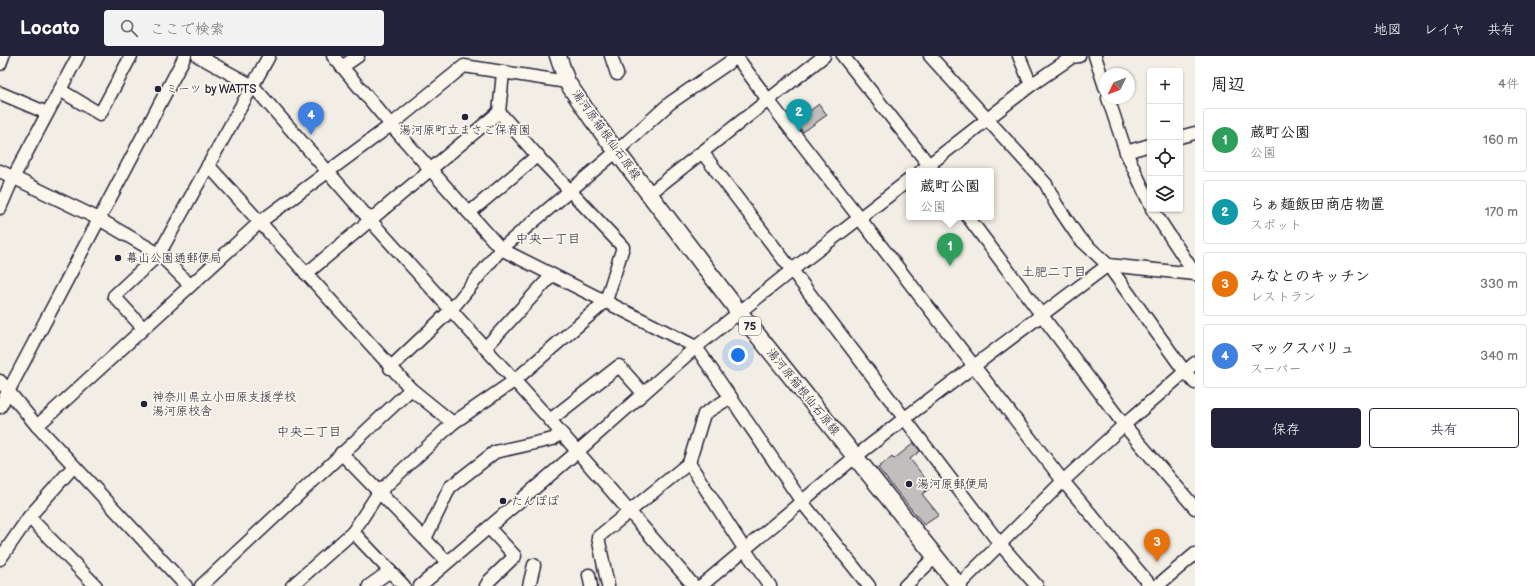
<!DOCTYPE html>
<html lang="ja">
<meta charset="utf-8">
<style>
:root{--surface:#fff;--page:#f2f2f2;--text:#222;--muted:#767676;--line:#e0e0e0;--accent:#22223b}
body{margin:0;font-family:"Balsamiq Sans","Klee One",sans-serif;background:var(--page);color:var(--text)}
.controls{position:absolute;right:12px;top:12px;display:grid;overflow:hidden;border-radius:4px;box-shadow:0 1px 3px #0004}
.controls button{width:36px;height:36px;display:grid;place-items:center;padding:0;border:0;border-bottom:1px solid var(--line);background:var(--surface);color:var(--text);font:20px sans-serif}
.compass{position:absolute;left:1099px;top:12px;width:36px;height:36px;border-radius:50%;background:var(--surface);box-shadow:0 1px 3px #0004;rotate:227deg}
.you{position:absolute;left:738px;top:299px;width:14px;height:14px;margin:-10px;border:3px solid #fff;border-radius:50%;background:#1a73e8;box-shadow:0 0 0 6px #1a73e833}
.badge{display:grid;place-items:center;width:26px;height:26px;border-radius:50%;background:var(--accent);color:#fff;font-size:13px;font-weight:700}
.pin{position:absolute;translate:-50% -33px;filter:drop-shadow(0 1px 2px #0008)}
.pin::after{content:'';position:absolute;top:21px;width:14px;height:12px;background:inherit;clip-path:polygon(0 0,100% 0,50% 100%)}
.popup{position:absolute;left:906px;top:112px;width:88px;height:52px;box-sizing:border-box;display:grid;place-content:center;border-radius:4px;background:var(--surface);filter:drop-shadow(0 1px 3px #0005);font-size:13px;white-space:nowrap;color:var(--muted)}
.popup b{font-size:15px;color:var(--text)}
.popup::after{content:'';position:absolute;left:50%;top:100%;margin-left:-8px;border:8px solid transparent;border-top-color:var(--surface)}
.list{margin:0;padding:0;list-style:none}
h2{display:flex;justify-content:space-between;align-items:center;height:52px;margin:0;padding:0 16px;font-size:17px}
h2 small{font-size:13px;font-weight:400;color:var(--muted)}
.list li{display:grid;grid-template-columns:26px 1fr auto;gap:12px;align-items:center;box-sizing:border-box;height:64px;margin:0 8px 8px;padding:0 8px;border:1px solid var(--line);border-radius:4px}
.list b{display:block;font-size:15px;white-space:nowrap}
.list p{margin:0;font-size:13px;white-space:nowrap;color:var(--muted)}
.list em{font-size:13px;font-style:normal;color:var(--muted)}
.actions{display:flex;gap:8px;padding:12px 16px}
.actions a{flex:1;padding:9px 0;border:1px solid var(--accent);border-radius:4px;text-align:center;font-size:14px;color:var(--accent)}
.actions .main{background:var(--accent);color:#fff}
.icon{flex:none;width:22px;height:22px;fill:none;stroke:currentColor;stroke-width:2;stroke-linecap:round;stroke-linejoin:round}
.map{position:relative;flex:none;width:1195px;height:530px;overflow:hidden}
header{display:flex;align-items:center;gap:24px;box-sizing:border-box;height:56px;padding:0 20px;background:var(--accent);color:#fff}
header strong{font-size:19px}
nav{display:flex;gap:22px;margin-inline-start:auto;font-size:14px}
.search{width:280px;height:36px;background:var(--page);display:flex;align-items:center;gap:10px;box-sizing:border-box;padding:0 14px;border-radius:4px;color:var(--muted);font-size:15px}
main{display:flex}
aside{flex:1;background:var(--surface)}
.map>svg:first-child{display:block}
.building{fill:#c2bebe;stroke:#22223b}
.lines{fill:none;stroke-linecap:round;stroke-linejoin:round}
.minor-casing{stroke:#22223b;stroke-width:15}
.major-casing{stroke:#22223b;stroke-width:19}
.minor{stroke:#fbf7ec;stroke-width:12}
.major{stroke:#fbf7ec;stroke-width:16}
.poi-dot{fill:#22223b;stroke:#fbf7ec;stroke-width:1.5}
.labels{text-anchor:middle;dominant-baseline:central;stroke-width:3.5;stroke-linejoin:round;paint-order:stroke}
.shield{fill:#fbf7ec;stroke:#636270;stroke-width:1}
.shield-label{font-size:11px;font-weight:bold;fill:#22223b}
.poi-label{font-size:12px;fill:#22223b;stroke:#fbf7ec;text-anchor:start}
.street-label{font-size:12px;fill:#22223b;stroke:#fbf7ec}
.neighbourhood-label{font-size:13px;fill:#22223b;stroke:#fbf7ec}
</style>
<header>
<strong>Locato</strong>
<div class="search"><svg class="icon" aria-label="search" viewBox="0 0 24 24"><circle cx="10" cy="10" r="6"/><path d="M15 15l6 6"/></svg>ここで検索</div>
<nav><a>地図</a><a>レイヤ</a><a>共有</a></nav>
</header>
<main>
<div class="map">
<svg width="1195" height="530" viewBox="0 0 1195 530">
<rect width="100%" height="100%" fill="#f2eee5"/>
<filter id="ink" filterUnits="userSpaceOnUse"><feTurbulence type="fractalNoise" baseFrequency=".025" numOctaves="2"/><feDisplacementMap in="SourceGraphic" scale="8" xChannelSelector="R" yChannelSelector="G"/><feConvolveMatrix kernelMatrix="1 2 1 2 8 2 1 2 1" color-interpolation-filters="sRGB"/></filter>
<g filter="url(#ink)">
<g class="building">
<path d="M819,48l8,11 -24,17 -8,-10z"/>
<path d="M914,387l6,8 -10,8 19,24 -3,2 3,4 -7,5 17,21 -15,10 -46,-57 14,-12 2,3z"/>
</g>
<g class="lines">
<defs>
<g id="minor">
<path d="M198,0l55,30 117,134 180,200 144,166"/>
<path d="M333,0l58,69 110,124 195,98 106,155 67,84"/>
<path d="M611,0l6,18"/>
<path d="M736,0l32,44 295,381 88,105"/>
<path d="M843,0l90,114"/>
<path d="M930,0l116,128 10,20 23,34 29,27 77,107 10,11"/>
<path d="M1019,0l12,29"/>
<path d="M1095,0l10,31"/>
<path d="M0,8l3,-8"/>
<path d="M342,11l16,-11"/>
<path d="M60,34l40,24 31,-58"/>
<path d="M0,37l47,20"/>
<path d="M1108,42l18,54 24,52"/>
<path d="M1180,81l15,-4"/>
<path d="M702,96l298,392 37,42"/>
<path d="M1126,96l24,-7"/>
<path d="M0,115l99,48 60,35 31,31"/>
<path d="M921,115l110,-86 41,-28 7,-1"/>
<path d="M649,138l175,-138"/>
<path d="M0,152l13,-30 65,-122"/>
<path d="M1152,153l43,65"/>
<path d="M469,157l69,-58"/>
<path d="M968,161l156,208 71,83"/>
<path d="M306,218l193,-162"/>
<path d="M143,272l-29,-32 45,-42 110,-198"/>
<path d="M485,292l67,-73"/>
<path d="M390,312l61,-58 50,-61 116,-98 53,-48 67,-46"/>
<path d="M0,325l37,45 149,160"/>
<path d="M411,333l42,34"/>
<path d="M0,351l185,-351"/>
<path d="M550,364l69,-54 24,27"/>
<path d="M37,370l223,-204 131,-97 73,-59 103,16"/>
<path d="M341,397l106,109"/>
<path d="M689,407l56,87 25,36"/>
<path d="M29,461l67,69"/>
<path d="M353,476l51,54"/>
<path d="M425,483l25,-52 45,-35 58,-13 7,-6"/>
<path d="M0,503l29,-42 45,-51"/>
<path d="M589,519l2,11"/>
<path d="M201,530l210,-197 -203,-224"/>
<path d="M292,530l61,-54 26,-40 74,-69 61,-42 92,-80 17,-54 -82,-87 -42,-48 4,-39"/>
<path d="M369,530l21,-15"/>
<path d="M420,530l157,-134 119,-105 96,-77 117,-90"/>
<path d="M486,530l3,-5 26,-25 -26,-28"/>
<path d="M529,530l5,-21"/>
<path d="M608,530l-10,-49 91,-74 15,-49 27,-17"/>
<path d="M701,530l154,-129 50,-39 203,-153 87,9"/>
<path d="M905,530l30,-29"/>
<path d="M958,530l105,-105 61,-56 71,-62"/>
<path d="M1157,530l38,-32"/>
</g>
<path id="major" d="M558,0l9,26 25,37 147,193 220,274"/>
</defs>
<use href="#minor" class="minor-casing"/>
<use href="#major" class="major-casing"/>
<use href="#minor" class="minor"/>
<use href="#major" class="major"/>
</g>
</g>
<g class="poi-dot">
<circle cx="158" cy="33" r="4"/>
<circle cx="465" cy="61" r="4"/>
<circle cx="118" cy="202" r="4"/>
<circle cx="144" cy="348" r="4"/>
<circle cx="909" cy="428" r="4"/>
<circle cx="503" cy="445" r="4"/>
</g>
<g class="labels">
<rect class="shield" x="739" y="261" width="22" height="18" rx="3"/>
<g class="shield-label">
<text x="750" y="270">75</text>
</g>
<g class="poi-label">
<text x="166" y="33">ミーツ by WATTS</text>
<text x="465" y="74" text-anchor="middle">湯河原町立まさご保育園</text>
<text x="126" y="202">幕山公園通郵便局</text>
<text x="152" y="341">神奈川県立小田原支援学校<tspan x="152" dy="14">湯河原校舎</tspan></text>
<text x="917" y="428">湯河原郵便局</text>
<text x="511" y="445">たんぽぽ</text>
</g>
<g class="street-label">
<text transform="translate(606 79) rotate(54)">湯河原箱根仙石原線</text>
<text transform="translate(803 336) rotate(51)">湯河原箱根仙石原線</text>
</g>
<g class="neighbourhood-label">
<text x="548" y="183">中央一丁目</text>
<text x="1054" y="216">土肥二丁目</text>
<text x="309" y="376">中央二丁目</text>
</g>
</g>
</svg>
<div class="controls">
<button>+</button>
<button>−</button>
<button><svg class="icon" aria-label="locate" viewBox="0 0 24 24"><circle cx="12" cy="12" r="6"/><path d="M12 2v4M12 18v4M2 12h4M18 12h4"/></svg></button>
<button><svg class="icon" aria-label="layers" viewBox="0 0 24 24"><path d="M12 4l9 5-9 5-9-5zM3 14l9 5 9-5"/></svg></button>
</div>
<svg class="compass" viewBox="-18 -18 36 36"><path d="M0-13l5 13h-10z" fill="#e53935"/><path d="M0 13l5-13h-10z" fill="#767676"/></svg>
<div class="you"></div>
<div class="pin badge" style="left:950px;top:210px;background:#2e9e5b">1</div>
<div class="popup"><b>蔵町公園</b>公園</div>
<div class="pin badge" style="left:799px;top:76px;background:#0f9aa8">2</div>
<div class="pin badge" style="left:1157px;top:506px;background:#e8710a">3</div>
<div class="pin badge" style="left:311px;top:79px;background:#3f7fe0">4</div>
</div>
<aside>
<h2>周辺<small>4件</small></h2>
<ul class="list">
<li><span class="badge" style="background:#2e9e5b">1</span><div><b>蔵町公園</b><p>公園</p></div><em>160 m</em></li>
<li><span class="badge" style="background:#0f9aa8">2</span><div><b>らぁ麺飯田商店物置</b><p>スポット</p></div><em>170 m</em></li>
<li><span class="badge" style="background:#e8710a">3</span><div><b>みなとのキッチン</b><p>レストラン</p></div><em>330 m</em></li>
<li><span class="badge" style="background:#3f7fe0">4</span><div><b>マックスバリュ</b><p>スーパー</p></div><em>340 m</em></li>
</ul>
<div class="actions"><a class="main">保存</a><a>共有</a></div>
</aside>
</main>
